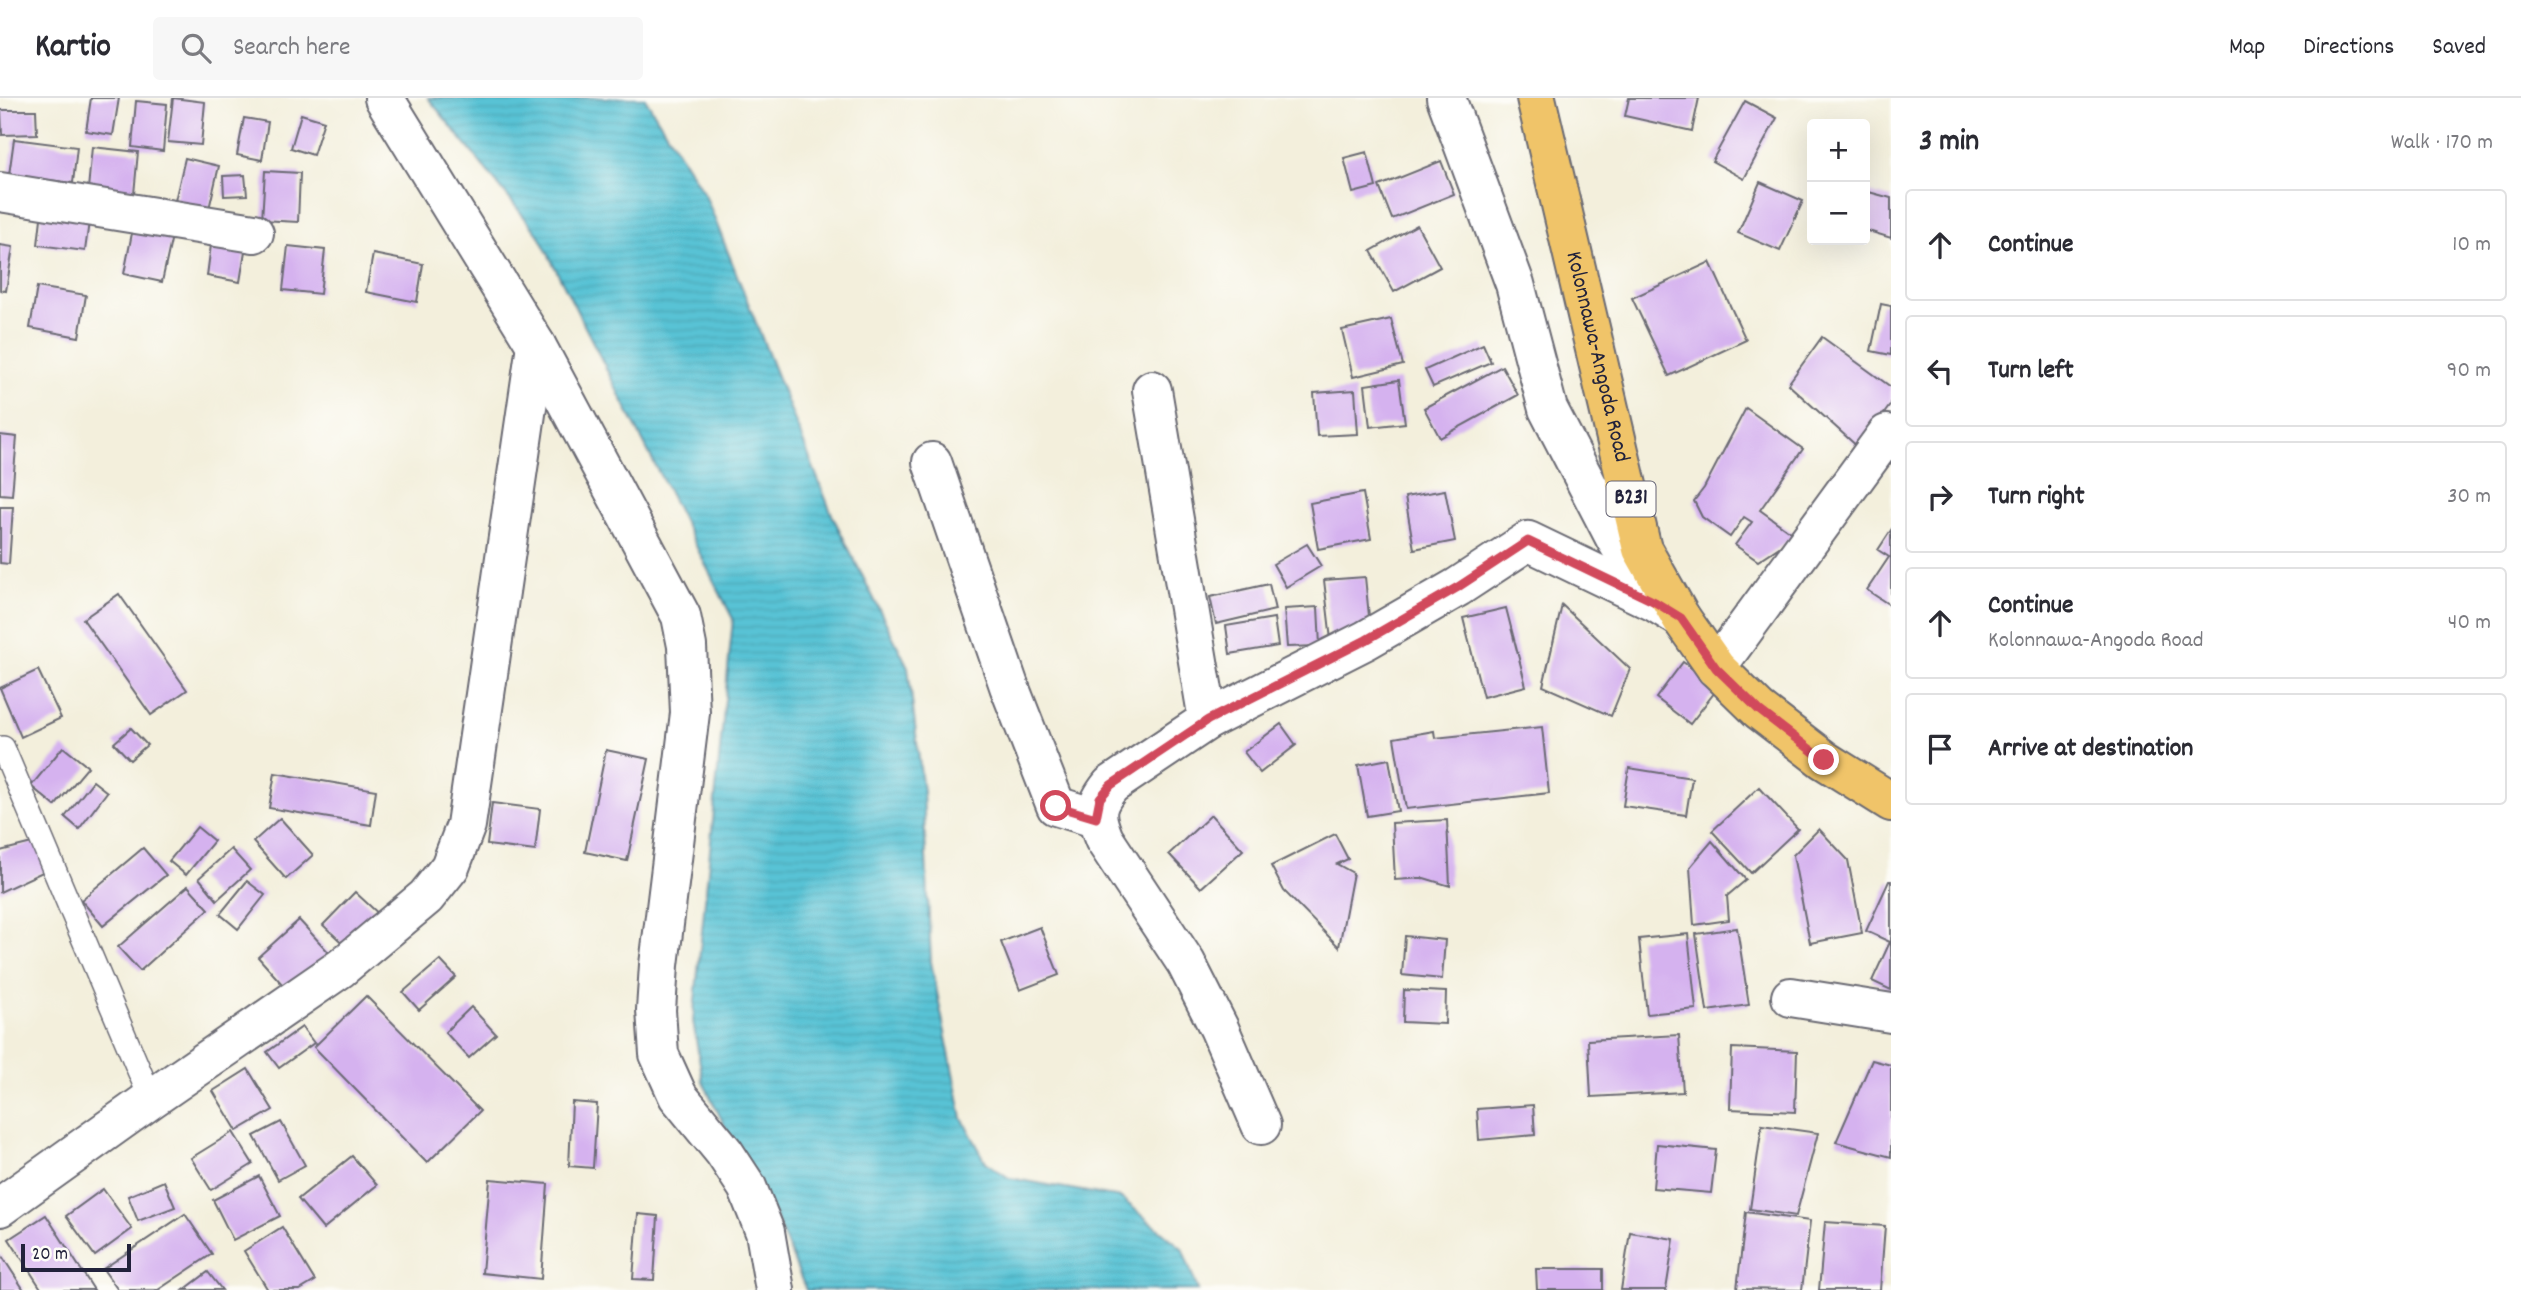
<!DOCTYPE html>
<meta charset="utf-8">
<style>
:root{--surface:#fff;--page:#f7f7f7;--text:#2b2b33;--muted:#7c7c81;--line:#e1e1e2}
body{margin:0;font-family:Dekko,sans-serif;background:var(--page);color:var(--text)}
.controls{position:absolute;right:21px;top:21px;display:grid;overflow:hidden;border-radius:7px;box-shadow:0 7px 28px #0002}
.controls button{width:63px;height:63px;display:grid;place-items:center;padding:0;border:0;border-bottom:2px solid var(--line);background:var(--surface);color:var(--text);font:35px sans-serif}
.scale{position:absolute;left:21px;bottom:18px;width:110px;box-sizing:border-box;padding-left:7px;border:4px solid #22223b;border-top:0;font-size:19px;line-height:24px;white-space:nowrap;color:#22223b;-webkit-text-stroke:5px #fdfcf7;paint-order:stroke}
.stop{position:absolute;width:21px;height:21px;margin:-16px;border:5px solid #d1495b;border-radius:50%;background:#fff}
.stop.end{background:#d1495b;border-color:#fff;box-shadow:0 2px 7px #0008}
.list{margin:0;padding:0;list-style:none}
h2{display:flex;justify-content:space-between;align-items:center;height:91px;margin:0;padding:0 28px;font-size:30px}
h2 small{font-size:23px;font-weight:400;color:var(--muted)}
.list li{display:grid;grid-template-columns:46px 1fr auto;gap:21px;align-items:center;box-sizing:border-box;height:112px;margin:0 14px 14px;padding:0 14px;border:2px solid var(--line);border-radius:7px}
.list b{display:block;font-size:26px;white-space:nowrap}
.list p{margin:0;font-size:23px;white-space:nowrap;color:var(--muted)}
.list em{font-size:23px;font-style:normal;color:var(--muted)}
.icon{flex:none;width:38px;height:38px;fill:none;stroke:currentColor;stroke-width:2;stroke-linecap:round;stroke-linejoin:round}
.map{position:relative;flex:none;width:1891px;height:1192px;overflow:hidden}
header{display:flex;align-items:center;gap:42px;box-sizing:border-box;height:98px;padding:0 35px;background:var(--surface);border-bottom:2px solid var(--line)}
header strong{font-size:33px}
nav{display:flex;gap:38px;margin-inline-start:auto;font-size:24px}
.search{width:490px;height:63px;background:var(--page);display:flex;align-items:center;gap:18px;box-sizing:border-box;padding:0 24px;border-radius:7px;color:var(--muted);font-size:26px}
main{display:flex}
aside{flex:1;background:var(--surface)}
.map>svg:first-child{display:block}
.water{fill:url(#water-rules);stroke:#3e7288;stroke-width:2}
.building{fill:#d5b2ef}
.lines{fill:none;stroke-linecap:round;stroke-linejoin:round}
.lane-casing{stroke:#6b6a73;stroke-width:26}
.street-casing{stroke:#6b6a73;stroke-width:42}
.primary-casing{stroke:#6b6a73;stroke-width:42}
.lane{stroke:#fff;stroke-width:23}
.street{stroke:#fff;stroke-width:38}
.primary{stroke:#f0c469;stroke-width:38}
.route{stroke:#d1495b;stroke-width:9}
.labels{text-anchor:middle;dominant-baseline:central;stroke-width:5;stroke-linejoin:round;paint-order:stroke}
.shield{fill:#fdfcf7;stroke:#646373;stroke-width:2}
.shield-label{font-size:21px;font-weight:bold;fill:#22223b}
.street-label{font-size:23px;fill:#22223b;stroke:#fdfcf7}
</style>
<header>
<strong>Kartio</strong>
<div class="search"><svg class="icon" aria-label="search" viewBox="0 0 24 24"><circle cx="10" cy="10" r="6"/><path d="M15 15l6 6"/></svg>Search here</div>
<nav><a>Map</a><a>Directions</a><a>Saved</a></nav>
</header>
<main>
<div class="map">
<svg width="1891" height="1192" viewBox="0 0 1891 1192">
<defs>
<pattern id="water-rules" width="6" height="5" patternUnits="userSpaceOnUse" patternTransform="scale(1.75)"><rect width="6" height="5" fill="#59c3d5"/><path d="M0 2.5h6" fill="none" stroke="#4da7b8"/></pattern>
</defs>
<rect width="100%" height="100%" fill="#fdfcf7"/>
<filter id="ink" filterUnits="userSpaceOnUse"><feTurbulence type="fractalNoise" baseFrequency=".0143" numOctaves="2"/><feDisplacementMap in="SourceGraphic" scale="14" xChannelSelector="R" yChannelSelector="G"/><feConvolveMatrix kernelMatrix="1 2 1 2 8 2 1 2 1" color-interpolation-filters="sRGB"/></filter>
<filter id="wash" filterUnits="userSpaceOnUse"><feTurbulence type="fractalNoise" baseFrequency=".00686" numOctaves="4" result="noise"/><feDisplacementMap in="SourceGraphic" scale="28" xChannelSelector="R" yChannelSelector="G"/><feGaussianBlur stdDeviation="1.57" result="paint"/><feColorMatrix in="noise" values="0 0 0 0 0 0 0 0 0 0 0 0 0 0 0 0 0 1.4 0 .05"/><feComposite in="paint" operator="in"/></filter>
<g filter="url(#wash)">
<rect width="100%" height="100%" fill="#f3efdc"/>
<path class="water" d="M428,0h217l61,99 127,320 75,150 15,125 8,170 31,156 24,44 23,16 112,20 61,50 16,42h-392l-31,-74 -30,-49 -42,-85 -10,-61 40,-402 -195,-385z"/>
<g id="blocks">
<g class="building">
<path d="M91,0h28l-6,37 -27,-4z"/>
<path d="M173,0l32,4 -4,43 -33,-3z"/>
<path d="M1629,0h70l-7,33 -67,-15z"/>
<path d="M136,3l31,3 -4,47 -31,-4z"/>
<path d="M1745,3l32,17 -33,61 -32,-18z"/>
<path d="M1,12h35l1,24 -35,1z"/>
<path d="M301,16l23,7 -11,34 -22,-7z"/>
<path d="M244,20l24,4 -6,38 -25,-5z"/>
<path d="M14,41l63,8 -4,36 -64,-8z"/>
<path d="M92,49l46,5 -4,42 -46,-5z"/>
<path d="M1367,54l9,35 -23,6 -9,-35z"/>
<path d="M185,60l34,8 -11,47 -34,-8z"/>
<path d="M1441,63l13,33 -62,25 -13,-33z"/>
<path d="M265,73l35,2 -2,49 -36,-2z"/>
<path d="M245,77l2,20 -23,1 -1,-20z"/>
<path d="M1760,84l43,19 -23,50 -42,-18z"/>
<path d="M1865,93l26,7v40l-26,-8z"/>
<path d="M43,103l48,6 -6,44 -47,-6z"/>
<path d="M1417,127l23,42 -46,25 -23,-41z"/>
<path d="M133,130l39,8 -10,46 -38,-8z"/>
<path d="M0,147l13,2 -7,44 -6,-1z"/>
<path d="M211,147l34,6 -5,31 -33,-6z"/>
<path d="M288,148l37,4 -5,44 -37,-4z"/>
<path d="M373,156l50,10 -6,38 -51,-10z"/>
<path d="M1710,164l36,78 -77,36 -37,-78z"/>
<path d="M37,189l49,8 -7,42 -49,-9z"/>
<path d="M1881,206l10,2v49l-20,-4z"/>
<path d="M1391,221l12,46 -50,12 -11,-47z"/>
<path d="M1822,239l69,50v17l-32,44 -71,-64z"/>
<path d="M1483,246l8,18 -58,25 -8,-17z"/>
<path d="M1502,268l16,29 -78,43 -16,-30z"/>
<path d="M1399,282l6,43 -35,4 -5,-42z"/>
<path d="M1355,292l3,44 -41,2 -3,-43z"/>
<path d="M1746,310l57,41 -43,61 36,26 -38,25 -23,-16 17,-23 -8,-5 -14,20 -28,-20 -8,-16 10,-13z"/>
<path d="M0,337l17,2 -5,58 -12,-1z"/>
<path d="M1445,392l10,51 -41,8 -9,-52z"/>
<path d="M1363,395l8,46 -53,10 -8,-46z"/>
<path d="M0,409h13l-4,57 -9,-1z"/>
<path d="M1891,432v76l-24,-16 22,-33 -11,-7z"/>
<path d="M1307,446l14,22 -35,21 -13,-23z"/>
<path d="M1365,479l6,59 -40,4 -7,-60z"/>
<path d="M1269,486l6,26 -59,14 -6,-27z"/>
<path d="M119,496l68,96 -36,25 -68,-96z"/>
<path d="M1562,507l68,64 -19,47 -68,-30z"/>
<path d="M1318,509l2,39 -33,1 -3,-38z"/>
<path d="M1506,510l20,78 -43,11 -20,-79z"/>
<path d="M1274,520l4,28 -48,8 -4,-28z"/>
<path d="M1683,564l35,26 -28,36 -34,-26z"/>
<path d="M38,572l23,48 -40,19 -21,-49z"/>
<path d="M1281,626l15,21 -36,28 -16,-21z"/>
<path d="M1542,629l7,66 -143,16 -12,-71 40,-7 1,7z"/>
<path d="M131,630l16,17 -17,15 -16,-17z"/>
<path d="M63,649l25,20 -33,39 -24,-20z"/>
<path d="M606,652l43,9 -22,102 -42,-9z"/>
<path d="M1389,661l9,52 -31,5 -9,-51z"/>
<path d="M1629,670l63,10 -6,37 -63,-9z"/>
<path d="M275,675l101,17 -5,35 -102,-17z"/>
<path d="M93,683l14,11 -28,37 -14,-12z"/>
<path d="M1759,689l39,42 -47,44 -39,-42z"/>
<path d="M492,705l48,6 -5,42 -48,-6z"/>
<path d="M1211,717l32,35 -42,38 -32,-34z"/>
<path d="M280,720l33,37 -27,24 -33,-37z"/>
<path d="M1447,722l3,66 -26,-8 -29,2 -3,-57z"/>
<path d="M197,729l17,14 -28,34 -17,-14z"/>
<path d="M1819,731l29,31 14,73 -52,10 -17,-88z"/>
<path d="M1335,736l13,25 -11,5 16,9 -14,74 -55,-56 -13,-25z"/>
<path d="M1712,743l34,39 -19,16 2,24 -35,5 -4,-58z"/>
<path d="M36,744l11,28 -47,22v-41z"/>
<path d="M143,750l23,27 -63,51 -22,-26z"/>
<path d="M231,751l19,21 -33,30 -18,-22z"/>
<path d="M247,783l18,14 -27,34 -18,-15z"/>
<path d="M1889,783h2v109l-19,-9 18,-39 -24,-11z"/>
<path d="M188,788l21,23 -69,62 -22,-24z"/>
<path d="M355,794l27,25 -32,33 -27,-25z"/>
<path d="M299,822l34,37 -42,37 -33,-37z"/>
<path d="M1040,829l19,48 -39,15 -19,-48z"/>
<path d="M1737,830l12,77 -42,6 -11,-77z"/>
<path d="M1688,836l8,75 -49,5 -8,-75z"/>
<path d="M1405,838l40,4 -3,39 -40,-4z"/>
<path d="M440,862l16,17 -37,33 -16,-18z"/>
<path d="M1404,892l42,2 -1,32 -42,-2z"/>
<path d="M366,898l114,115 -53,52 -113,-116z"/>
<path d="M471,909l25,27 -27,24 -24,-26z"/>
<path d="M302,929l12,16 -35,25 -12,-16z"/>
<path d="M1679,937l4,57 -92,5 -3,-57z"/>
<path d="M1732,950l65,3 -2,61 -65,-3z"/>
<path d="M1872,962l19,5v92l-55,-15z"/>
<path d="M248,971l25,41 -36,21 -24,-40z"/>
<path d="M572,1004l25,2 -4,64 -24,-2z"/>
<path d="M1533,1007l2,30 -56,5 -2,-31z"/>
<path d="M281,1024l24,43 -27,15 -24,-44z"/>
<path d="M1762,1027l56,8 -22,83 -46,-7z"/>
<path d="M233,1034l20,32 -42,26 -20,-32z"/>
<path d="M1657,1046l59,6 -5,43 -58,-5z"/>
<path d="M352,1058l25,29 -54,44 -25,-30z"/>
<path d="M259,1078l21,40 -47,24 -20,-40z"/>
<path d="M490,1081l58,5 -7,95 -59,-6z"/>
<path d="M164,1083l11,26 -37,14 -10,-25z"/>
<path d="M103,1091l29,40 -37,27 -29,-40z"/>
<path d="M1746,1114l64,9 -8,69 -65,-1z"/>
<path d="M185,1116l27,40 -54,36h-40l-15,-21z"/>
<path d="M638,1116l20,2 -4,64 -21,-1z"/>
<path d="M46,1117l48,75h-52l-33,-51z"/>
<path d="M1825,1124l60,4 -5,64h-61z"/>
<path d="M282,1129l33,54 -15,9h-32l-24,-39z"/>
<path d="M1630,1134l44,7 -8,51h-45z"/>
<path d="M0,1155l24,37h-24z"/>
<path d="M1536,1171h67v21h-66z"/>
<path d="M208,1174l14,18h-38z"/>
</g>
</g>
</g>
<g filter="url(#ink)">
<use href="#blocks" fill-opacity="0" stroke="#6b6a73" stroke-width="2"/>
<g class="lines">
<defs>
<path id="lane" d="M3,650l148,351"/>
<g id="street">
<path d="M384,0l152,247 145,271 6,30 3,67 -31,252 -3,45 3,44 19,42 46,56 23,35 18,45 10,58"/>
<path d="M1446,0l69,186 33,125 67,129 35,57"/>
<path d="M0,94l254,41"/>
<path d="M1152,292l56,330"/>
<path d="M932,364l77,224 47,120 39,12"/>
<path d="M1716,570l171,-234"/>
<path d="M1791,899l100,16"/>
<path d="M1261,1027l-42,-97 -33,-65 -82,-124c-10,-25 -10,-33 7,-54l97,-65 158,-80 92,-53 70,-46 127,61 26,16"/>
<path d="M0,1109l151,-108 190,-131 85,-71 24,-30 16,-42 70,-480"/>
</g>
<g id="primary">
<path id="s1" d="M1536,0l106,451 39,69 35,50 43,42 65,50 67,42"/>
</g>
</defs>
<use href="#lane" class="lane-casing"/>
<use href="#street" class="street-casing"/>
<use href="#primary" class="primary-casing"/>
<use href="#lane" class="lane"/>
<use href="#street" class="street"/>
<use href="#primary" class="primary"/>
</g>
</g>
<g class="lines" filter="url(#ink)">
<path class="route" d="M1056,708l40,12 4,-20 11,-13 97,-65 158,-80 92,-53 70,-46 127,61 26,16 35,50 43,42 65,50"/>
</g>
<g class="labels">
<rect class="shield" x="1606.5" y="383.5" width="49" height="35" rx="5"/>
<g class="shield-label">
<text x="1631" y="401">B231</text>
</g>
<g class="street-label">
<text stroke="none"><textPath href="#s1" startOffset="266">Kolonnawa-Angoda Road</textPath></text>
</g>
</g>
</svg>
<div class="controls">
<button>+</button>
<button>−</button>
</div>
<div class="scale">20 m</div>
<div class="stop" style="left:1056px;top:708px"></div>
<div class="stop end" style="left:1824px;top:662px"></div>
</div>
<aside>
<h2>3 min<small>Walk · 170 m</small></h2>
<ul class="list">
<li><svg class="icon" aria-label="ahead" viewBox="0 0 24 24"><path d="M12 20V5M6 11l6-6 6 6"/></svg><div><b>Continue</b></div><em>10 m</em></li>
<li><svg class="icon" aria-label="left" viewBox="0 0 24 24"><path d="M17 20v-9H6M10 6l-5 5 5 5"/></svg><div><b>Turn left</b></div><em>90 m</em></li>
<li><svg class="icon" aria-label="right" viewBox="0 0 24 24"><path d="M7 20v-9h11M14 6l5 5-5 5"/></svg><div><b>Turn right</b></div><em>30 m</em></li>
<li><svg class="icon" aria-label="ahead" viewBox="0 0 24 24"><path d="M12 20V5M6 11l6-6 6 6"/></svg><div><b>Continue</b><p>Kolonnawa-Angoda Road</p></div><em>40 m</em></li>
<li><svg class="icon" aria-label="arrive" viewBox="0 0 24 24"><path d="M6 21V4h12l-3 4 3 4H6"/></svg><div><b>Arrive at destination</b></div></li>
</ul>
</aside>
</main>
